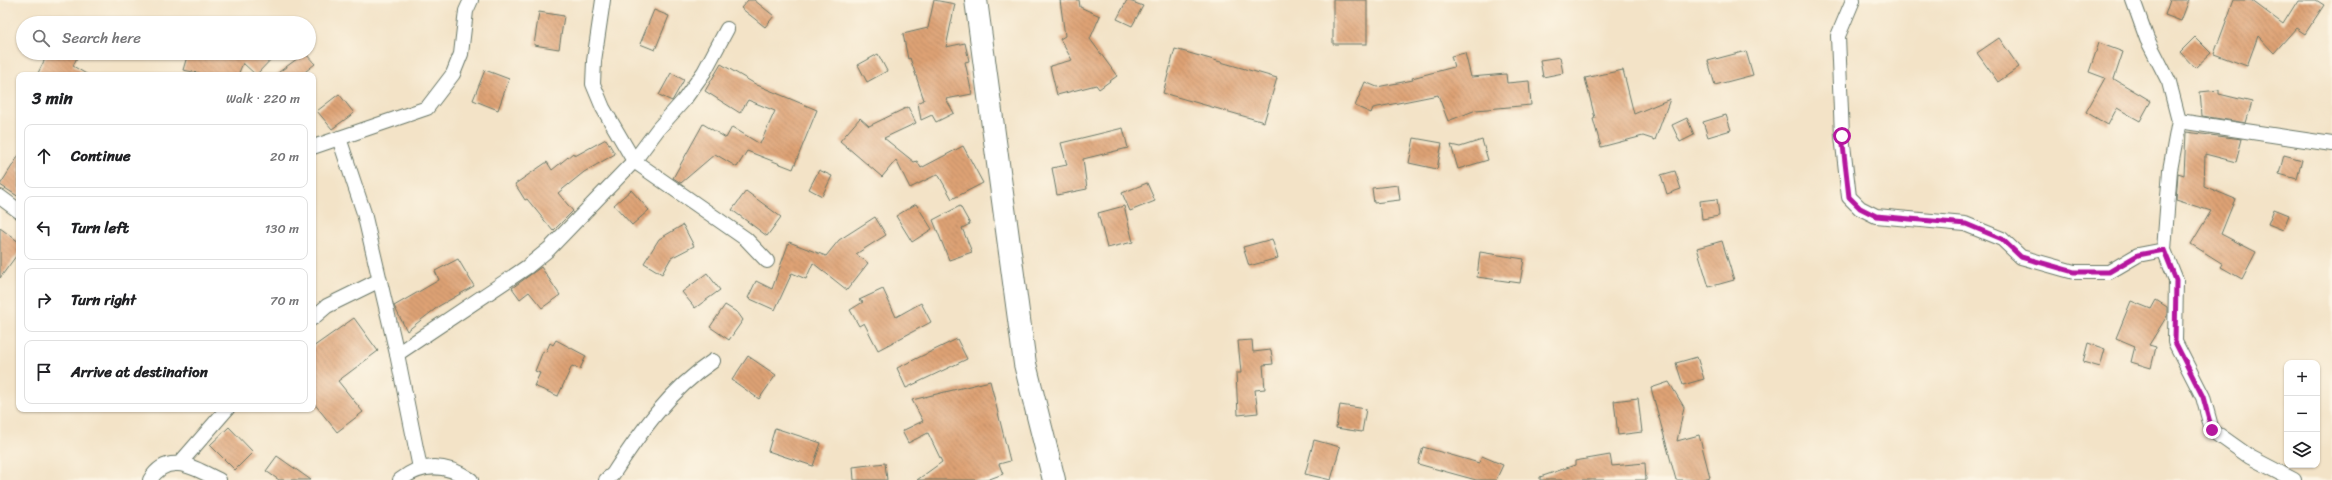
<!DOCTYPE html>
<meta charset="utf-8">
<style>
:root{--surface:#fff;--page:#f2f2f2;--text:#202124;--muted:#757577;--line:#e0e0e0}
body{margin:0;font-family:Sriracha,sans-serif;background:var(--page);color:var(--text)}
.controls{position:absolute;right:12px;bottom:12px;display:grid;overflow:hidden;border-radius:8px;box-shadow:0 1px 3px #0004}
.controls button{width:36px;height:36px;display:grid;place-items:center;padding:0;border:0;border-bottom:1px solid var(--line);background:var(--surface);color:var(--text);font:20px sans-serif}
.stop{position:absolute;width:12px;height:12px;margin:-9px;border:3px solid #b5179e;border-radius:50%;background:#fff}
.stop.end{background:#b5179e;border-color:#fff;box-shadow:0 1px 4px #0008}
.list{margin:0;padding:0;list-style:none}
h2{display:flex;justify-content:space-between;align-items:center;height:52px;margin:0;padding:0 16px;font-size:17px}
h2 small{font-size:13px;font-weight:400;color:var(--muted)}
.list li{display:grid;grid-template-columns:26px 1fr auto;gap:12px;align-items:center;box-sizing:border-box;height:64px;margin:0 8px 8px;padding:0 8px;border:1px solid var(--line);border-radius:8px}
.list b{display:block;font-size:15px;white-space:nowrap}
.list em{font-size:13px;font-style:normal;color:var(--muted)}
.icon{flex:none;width:22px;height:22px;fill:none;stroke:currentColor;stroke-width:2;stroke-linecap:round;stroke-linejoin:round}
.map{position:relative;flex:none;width:2332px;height:480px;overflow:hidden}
.search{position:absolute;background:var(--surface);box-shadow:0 1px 3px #0004;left:16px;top:16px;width:300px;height:44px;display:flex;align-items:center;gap:10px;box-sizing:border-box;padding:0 14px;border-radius:22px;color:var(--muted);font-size:15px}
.panel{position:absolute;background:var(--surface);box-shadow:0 1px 3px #0004;left:16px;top:72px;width:300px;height:340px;border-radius:8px}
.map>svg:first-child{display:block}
.building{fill:url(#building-back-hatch)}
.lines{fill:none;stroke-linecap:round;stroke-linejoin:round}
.street-casing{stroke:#697767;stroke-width:16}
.primary-casing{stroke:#697767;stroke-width:24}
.street{stroke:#fff;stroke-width:14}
.primary{stroke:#fff;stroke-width:22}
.route{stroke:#b5179e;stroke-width:5}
</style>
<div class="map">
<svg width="2332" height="480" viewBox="0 0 2332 480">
<defs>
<pattern id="building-back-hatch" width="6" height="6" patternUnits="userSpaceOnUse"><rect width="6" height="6" fill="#dea274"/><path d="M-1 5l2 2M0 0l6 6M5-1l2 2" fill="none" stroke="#b38560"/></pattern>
</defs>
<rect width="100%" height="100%" fill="#fcf5e5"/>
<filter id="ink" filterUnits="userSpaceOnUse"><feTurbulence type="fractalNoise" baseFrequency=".025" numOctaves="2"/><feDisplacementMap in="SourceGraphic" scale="8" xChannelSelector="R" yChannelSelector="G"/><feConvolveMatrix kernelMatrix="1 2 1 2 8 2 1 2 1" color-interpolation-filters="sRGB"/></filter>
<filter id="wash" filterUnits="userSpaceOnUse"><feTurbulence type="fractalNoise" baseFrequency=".012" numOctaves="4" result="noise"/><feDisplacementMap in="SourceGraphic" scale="16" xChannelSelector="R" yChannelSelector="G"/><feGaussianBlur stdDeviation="0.9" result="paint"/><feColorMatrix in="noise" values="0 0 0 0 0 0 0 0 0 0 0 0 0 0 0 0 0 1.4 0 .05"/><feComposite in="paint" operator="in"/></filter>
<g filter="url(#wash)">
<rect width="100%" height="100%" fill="#f3e3c7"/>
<g id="blocks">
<g class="building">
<path d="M748,0h6l20,16 -9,11 -24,-19z"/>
<path d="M934,0l21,4 -9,43 19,-4 4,18 -4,1 7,32 -26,5 8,14 -18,9 -4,-7 -11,5 -3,-17 6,-3 -14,-42 -2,1 -5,-25 25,-6z"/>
<path d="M1060,0h19l1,7 20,9 -10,23 27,37 -18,13 -3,-4 -39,10 -7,-29 22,-6 -12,-21 5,-3z"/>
<path d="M1127,0l16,6 -11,20 -15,-7z"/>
<rect x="1333" y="0" width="34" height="44"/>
<path d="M2170,0h19l-8,21 -16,-6z"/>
<path d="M2234,0h17l32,24 15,-24h18l8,5 -19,29 -9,-6 -22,25 -16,-17 -11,30 -33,-12z"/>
<path d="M654,10l15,6 -14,34 -15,-6z"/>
<path d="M539,12l25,4 -5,33 -25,-4z"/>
<path d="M2195,37l16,16 -16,15 -15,-16z"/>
<path d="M1999,38l20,29 -21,15 -21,-29z"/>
<path d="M2099,43l24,9 -9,27 37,22 -11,20 -23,-13 -9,17 -22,-13 19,-34 -16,-6z"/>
<path d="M1175,49l102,29 -13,44 -101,-29z"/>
<path d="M1746,51l7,24 -38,10 -7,-24z"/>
<path d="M48,53h31l-6,13 15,9h-51z"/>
<path d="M188,53h89l-21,22 -13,-12 -5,12h-30l-25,-5z"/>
<path d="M305,53l10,11 -14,11h-26z"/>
<path d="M1465,53l6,24 35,-3 1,9 22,-2 2,24 -55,5 -28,11 -10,-26 -65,13 -2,5 -16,-7 10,-24 12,5 36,-7 -1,-2 42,-11 -3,-11z"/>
<path d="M878,54l9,17 -20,11 -9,-17z"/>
<path d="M1560,57l3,16 -20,4 -3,-17z"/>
<path d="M721,64l36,21 60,25 -24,59 -46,-18 -10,16 -22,-13 -34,29 -8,-5 30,-54 23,14 6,-11 28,17 15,-33 -27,-11 -8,13 -35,-22z"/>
<path d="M485,70l24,9 -11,31 -25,-10z"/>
<path d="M1623,70l11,44 36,-15 -15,41 -12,-4 -42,11 -8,-28 2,-1 -10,-40z"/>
<path d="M671,73l13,7 -12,21 -13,-6z"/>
<path d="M2219,90v4l33,8 -6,21 -44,-7 -2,-24z"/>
<path d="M339,94l15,19 -22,16 -15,-18z"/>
<path d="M908,107l8,16 -32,15 30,24 3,-1 4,7 42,-22 20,37 -31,16 -14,-25 -28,14 -14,-28 -14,17 -42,-36 20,-23 9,8z"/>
<path d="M1726,115l5,15 -23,7 -5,-15z"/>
<path d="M1687,118l7,17 -14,7 -8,-17z"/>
<path d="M1123,128l5,20 -45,11 4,30 -30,6 -5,-27 15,-3 -6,-22z"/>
<path d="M2186,132l56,7 -6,23 -31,-8 -1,32 31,13 -14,35 35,18 -14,27 -21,-12 2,-3 -32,-20 20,-33 -35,-11 2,-27 6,2z"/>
<path d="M1414,138l28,5 -5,26 -28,-6z"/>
<path d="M606,139l9,15 -31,18 -26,21 15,18 -20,20 -26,-32 -2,1 -10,-16 32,-22 5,8 21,-17 2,3z"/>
<path d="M1482,140l6,20 -30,9 -7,-24 9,2z"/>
<path d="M19,155v42l-19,-12z"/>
<path d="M2284,155l18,5 -5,19 -18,-5z"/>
<path d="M819,170l13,6 -10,20 -13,-7z"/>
<path d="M1675,171l6,18 -14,5 -6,-19z"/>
<path d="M1147,183l8,18 -25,10 -8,-18z"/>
<path d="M1398,185l2,15 -26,3 -2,-15z"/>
<path d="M631,190l18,20 -17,15 -18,-20z"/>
<path d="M746,191l35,26 -14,19 -35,-26z"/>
<path d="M1717,199l2,17 -17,3 -2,-18z"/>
<path d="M916,204l16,25 -20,13 -16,-26z"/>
<path d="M960,206l10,18 -8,4 10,24 -23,8 -16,-40z"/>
<path d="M1124,206l9,36 -26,6 -9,-35z"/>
<path d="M2274,209l15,6 -6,15 -15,-6z"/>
<path d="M875,217l11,18 -30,19 12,9 -21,27 -34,-27 -7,16 -14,-6 -17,37 -27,-12 8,-17 16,8 17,-47 37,14 13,-16z"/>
<path d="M683,225l11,21 -23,12 -9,16 -18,-11 15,-24z"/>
<path d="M0,228l19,14v10l-19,26z"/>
<path d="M1272,239l6,19 -29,8 -6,-19z"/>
<path d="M1722,241l12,39 -25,7 -12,-39z"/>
<path d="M1480,252l44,7 -4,24 -43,-6z"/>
<path d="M458,259l16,27 -35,20 -32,25 -13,-25 45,-26 -4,-9z"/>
<path d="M541,267l19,28 -18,13 -13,-16 -9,7 -8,-11z"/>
<path d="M707,273l13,17 -25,18 -13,-16z"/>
<path d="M883,289l13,28 25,-14 10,19 -53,28 -14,-27 -5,3 -9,-16 13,-8 -4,-2z"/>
<path d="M2156,300l11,7v9l-18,29 7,2 -5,21 -20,-6 4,-16 -19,-8 15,-37 20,8z"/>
<path d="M725,305l13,8 5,7 -14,20 -19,-13z"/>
<path d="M354,318l24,33 -40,30 25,31 -26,20 -24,-30v-55z"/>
<path d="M957,339l10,20 -61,29 -9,-20z"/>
<path d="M556,340l30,16 -6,13 -8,-3 -14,30 -24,-10 6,-13 -5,-2 8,-20 3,1 4,-9 3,2z"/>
<path d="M1252,340l1,12 18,-2 2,14 -10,1 2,24 -10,1 3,23 -20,2 -2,-42h5l-3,-32z"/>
<path d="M2088,343l17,6 -5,18 -17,-5z"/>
<path d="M748,356l28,19 -17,24 -27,-19z"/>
<path d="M1697,357l7,22 -21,6 -7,-22z"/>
<path d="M990,381l20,80 -11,3 4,10 -16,6h-70l25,-18 -14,-29 -20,10 -6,-12 21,-10 -11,-21z"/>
<path d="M1669,382l15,25 -7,34 22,-6 11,42 -9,3h-25l-25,-92z"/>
<path d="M1638,398l4,34 -24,3 -4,-34z"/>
<path d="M1340,405l26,4 -4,23 -26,-4z"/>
<path d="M229,427l24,25 -18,18 -25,-25z"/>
<path d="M775,428l46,15 -8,23 -45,-15z"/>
<path d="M1314,440l26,7 -9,33 -26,-6z"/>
<path d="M1423,447l56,16 3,-7 21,9 -7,15h-20l-58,-16z"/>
<path d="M1610,455l2,11 33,-3 1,17h-106v-3l35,-12v-4z"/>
<path d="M277,456l34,24h-32l-13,-9z"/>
<path d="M885,463l2,17h-33l-1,-13z"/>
</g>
</g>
</g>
<g filter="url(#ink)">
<use href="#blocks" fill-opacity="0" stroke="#697767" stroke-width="1"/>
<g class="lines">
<defs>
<g id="street">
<path d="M603,0l-9,61 -1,23 10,24 31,53 112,78 21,22"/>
<path d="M1853,0l-15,36 4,100 7,61 11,11 16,8 89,8 37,15 19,18 53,15h35l29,-17 26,-5"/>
<path d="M2133,0l14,39 22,43 10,39 -9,49 -6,80 12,30 -1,62 28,55 9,33 38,27 44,23"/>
<path d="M2179,121l153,23"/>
<path d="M339,138l25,75 33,141 23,114"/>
<path d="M313,147l114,-39 26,-34 8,-20 5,-43 5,-11"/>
<path d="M0,197l19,14"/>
<path d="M313,318l14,-12 51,-25"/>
<path d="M397,354l130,-87 22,-18 85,-88 24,-32 26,-29 20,-28 23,-43"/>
<path d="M180,463l47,-54"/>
<path d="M150,480c18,-30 46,-11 69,0"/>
<path d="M400,480c23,-18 47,-16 71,0"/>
<path d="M606,480l7,-6c28,-43 57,-84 100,-113"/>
</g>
<path id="primary" d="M976,0l49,364 29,116"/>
</defs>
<use href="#street" class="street-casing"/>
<use href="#primary" class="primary-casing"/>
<use href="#street" class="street"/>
<use href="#primary" class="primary"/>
</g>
</g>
<g class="lines" filter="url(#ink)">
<path class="route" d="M1842,136l7,61 11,11 16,8 90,8 36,15 19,18 53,15h35l29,-17 26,-5 12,30 -1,62 28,55 9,33"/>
</g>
</svg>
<div class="controls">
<button>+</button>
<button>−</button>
<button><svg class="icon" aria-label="layers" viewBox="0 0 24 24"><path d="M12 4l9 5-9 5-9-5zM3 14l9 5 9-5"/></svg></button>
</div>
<div class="stop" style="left:1842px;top:136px"></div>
<div class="stop end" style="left:2212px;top:430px"></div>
<div class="search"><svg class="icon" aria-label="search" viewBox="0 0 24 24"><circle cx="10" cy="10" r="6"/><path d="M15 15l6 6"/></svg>Search here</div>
<section class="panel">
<h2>3 min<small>Walk · 220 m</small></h2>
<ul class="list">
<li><svg class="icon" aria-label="ahead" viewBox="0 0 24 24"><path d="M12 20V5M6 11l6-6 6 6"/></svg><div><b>Continue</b></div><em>20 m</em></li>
<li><svg class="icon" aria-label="left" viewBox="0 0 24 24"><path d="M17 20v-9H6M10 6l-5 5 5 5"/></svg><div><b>Turn left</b></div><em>130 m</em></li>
<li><svg class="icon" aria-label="right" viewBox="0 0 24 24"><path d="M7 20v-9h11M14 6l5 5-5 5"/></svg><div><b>Turn right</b></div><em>70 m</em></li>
<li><svg class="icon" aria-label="arrive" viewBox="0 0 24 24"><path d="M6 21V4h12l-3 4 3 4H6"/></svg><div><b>Arrive at destination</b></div></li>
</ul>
</section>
</div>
